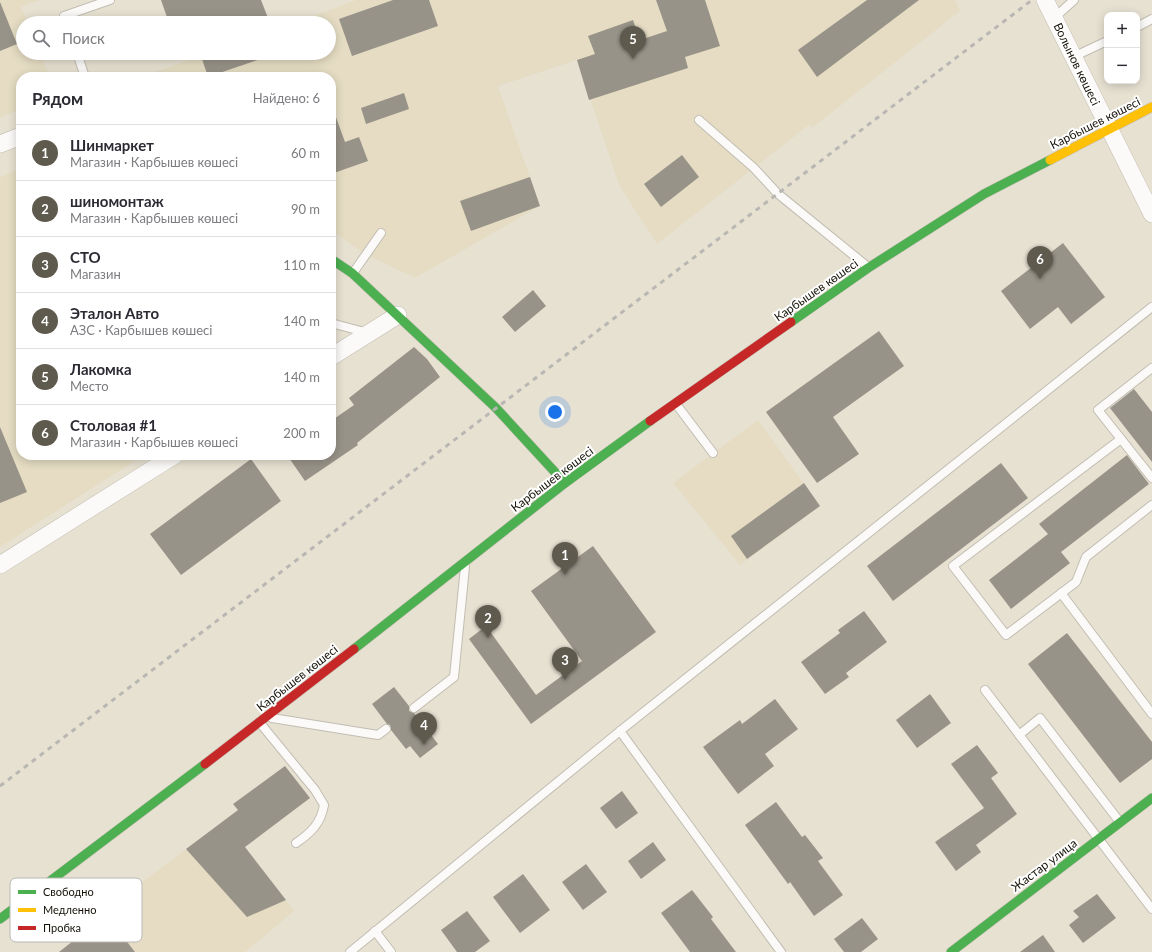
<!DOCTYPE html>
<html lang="ru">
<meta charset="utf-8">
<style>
:root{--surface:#fff;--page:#f2f2f3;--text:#2b2b33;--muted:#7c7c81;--line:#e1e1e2;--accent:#5e5a4e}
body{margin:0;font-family:Lato,sans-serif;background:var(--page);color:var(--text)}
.controls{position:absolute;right:12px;top:12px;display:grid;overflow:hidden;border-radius:8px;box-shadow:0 2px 10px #0003}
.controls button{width:36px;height:36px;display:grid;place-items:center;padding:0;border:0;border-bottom:1px solid var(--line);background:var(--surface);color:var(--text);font:20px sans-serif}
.you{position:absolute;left:555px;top:412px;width:14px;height:14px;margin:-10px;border:3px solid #fff;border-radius:50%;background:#1a73e8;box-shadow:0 0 0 6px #1a73e833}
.badge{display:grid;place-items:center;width:26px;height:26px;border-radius:50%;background:var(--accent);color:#fff;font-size:13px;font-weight:700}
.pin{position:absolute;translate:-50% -33px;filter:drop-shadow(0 1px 2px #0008)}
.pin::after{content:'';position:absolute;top:21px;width:14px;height:12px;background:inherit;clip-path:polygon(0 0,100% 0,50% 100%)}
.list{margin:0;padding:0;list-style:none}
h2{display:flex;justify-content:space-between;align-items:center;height:52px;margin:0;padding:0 16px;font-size:17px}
h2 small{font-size:13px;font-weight:400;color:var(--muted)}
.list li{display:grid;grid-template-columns:26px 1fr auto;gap:12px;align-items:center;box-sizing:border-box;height:56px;padding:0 16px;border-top:1px solid var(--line)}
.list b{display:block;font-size:15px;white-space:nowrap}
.list p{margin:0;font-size:13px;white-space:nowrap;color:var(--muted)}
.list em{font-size:13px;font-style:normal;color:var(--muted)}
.icon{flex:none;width:22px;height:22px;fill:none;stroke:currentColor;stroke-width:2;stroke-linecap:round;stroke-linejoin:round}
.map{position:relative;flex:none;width:1152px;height:952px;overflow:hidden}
.search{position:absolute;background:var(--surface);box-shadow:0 2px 10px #0003;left:16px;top:16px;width:320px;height:44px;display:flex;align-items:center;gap:10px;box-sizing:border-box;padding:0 14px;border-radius:22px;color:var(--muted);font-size:15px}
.panel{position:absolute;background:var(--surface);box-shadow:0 2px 10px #0003;left:16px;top:72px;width:320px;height:388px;border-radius:16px}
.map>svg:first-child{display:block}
.built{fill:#e5dcc3}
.building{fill:#989388}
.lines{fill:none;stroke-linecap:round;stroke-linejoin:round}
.lane-casing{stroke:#c2bdb2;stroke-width:10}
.street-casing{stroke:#c2bdb2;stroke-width:18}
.fast-casing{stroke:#c2bdb2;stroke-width:10}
.slow-casing{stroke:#c2bdb2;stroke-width:10}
.jam-casing{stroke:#c2bdb2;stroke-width:10}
.lane{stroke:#fbfaf8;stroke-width:8}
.street{stroke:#fbfaf8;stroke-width:17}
.fast{stroke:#4caf50;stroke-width:9}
.slow{stroke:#ffc107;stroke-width:9}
.jam{stroke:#c62828;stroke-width:9}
.rail{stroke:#b9b7b3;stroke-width:3;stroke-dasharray:5 5;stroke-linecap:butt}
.labels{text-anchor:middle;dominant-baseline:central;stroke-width:4;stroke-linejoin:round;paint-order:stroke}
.street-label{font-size:12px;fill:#141107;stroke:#fff}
.key{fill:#fff;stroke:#b8b8b5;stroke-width:1}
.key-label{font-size:11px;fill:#141107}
</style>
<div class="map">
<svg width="1152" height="952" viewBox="0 0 1152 952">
<rect width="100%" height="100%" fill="#e7e1d2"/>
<g class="built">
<path d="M0,0h40l-19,7 7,16h-5v30h17l10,24h-29v32l-21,9z"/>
<path d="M356,0h599l5,11 -148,117 -2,-4 -153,120 -38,-59 -42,-125 -79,26 42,120 -125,72 -50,-24 -34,-24v-153h-190l68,-24h120v-30h-35z"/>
<path d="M21,168v287h123l-144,92v-370z"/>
<path d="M758,420l62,86 -80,59 -67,-82z"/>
<path d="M224,821l70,90 -49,41h-110l-29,-37 18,-14 -2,-4z"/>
</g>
<g class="building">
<path d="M161,0h100l9,23h-101z"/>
<path d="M393,0h36l9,26 -86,30 -13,-37z"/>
<path d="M656,0h49l15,46 -35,11 3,11 -99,32 -12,-40 18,-6 -7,-18 45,-16 7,20 27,-9z"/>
<path d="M867,0h52l-102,77 -19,-27z"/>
<path d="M0,2l17,42 -17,7z"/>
<path d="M200,53h71l1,2 -64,22z"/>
<path d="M404,93l5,16 -43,15 -5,-16z"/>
<path d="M333,109l12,33 14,-5 9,24 -37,13v-64z"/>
<path d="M682,155l17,22 -38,30 -17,-23z"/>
<path d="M530,177l10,29 -69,25 -11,-30z"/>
<path d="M1063,243l42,54 -34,27 -13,-17 -28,22 -29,-38z"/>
<path d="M533,290l13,16 -31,26 -13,-15z"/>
<path d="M879,331l25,35 -71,51 26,37 -42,29 -51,-71z"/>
<path d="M414,347l13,12 13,18 -83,66 1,2 -53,36 -18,-26h44v-34l23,-16 -5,-7z"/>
<path d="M1134,389l18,23v50l-42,-54z"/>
<path d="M0,427l27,65 -27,11z"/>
<path d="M1127,455l22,29 -88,68 9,11 -59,46 -22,-29 59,-46 -9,-10z"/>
<path d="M251,459l30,42 -100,74 -31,-41z"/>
<path d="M1001,463l27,35 -135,103 -26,-35z"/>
<path d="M804,483l16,23 -73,53 -16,-23z"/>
<path d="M593,546l63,86 -125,92 -62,-85 17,-13 50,69 46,-34 -51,-70z"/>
<path d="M864,611l23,31 -41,31 3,4 -24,17 -24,-32 39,-29 -2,-3z"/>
<path d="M1067,633l85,109v17l-32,24 -92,-119z"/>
<path d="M394,687l15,19v5l5,2 24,31 -18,14 -10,-12 -4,3 -15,-19 -1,-5 -3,-1 -15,-20z"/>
<path d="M930,694l21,29 -34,25 -21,-28z"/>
<path d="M775,699l23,30 -33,25 9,12 -36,28 -35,-47 37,-27 2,4z"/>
<path d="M977,745l21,28 -7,5 26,36 -41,31 5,7 -25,19 -21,-29 49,-34 -33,-44z"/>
<path d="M285,766l25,32 -65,49 41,53 -39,17 -61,-68 52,-39 -5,-6z"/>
<path d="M622,791l16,22 -22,16 -16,-21z"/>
<path d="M776,802l26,35 3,-2 18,23 -5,3 25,34 -29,21 -24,-34 -2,2 -43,-59z"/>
<path d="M653,842l13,18 -25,19 -13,-18z"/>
<path d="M586,864l21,28 -24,18 -21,-28z"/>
<path d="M523,874l27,36 -30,23 -27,-36z"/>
<path d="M692,890l21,27 -2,2 25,33h-46l-29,-39z"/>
<path d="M1097,894l19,24 -33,25 -14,-18 10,-8 -6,-6z"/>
<path d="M467,911l23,30 -15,11h-18l-16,-22z"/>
<path d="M106,915l29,37h-76z"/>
<path d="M862,918l16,21 -17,13h-17l-10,-13z"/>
<path d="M1043,935l12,17h-35z"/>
</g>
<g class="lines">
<defs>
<g id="lane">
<path d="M1054,18l20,-18"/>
<path d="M67,23l-3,-7 46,-16"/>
<path d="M1137,27l15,-8"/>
<path d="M77,53l8,24"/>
<path d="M1073,57l34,-16"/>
<path d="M699,120l55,48 23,25 91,74"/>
<path d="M353,273l28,-40"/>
<path d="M331,323l37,10"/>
<path d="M1152,368l-54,42 54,68"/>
<path d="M676,404l37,49"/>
<path d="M1121,439l-168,127 53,69 70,-53 10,-25 66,-52"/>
<path d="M1061,593l91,121"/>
<path d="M985,690l167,219"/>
<path d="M414,708l40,-31 11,-110"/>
<path d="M272,718l106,17 8,-6"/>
<path d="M260,723l55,67 9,15c-3,18 -13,28 -28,38"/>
<path d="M620,731l161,221"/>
<path d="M1019,735l21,-17 79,103"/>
<path d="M375,931l16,21"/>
<path d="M350,952l270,-221 532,-424"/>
</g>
<g id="street">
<path d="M1045,0l107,214"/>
<path d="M0,144l21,-8"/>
<path d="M331,357l67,-42"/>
<path d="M0,565l175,-110"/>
</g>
<g id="fast">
<path d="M331,259l21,14 144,135 69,75"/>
<path d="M791,322l77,-54 116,-74 66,-34"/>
<path d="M354,649l211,-166 85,-62"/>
<path d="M0,919l205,-155"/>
<path d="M951,952l201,-154"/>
</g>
<path id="slow" d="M1050,160l102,-53"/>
<g id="jam">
<path d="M650,421l141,-99"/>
<path d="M205,764l149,-115"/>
</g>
</defs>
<use href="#lane" class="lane-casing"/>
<use href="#street" class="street-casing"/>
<use href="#fast" class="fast-casing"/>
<use href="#slow" class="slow-casing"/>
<use href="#jam" class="jam-casing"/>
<use href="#lane" class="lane"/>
<use href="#street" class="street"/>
<use href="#fast" class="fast"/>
<use href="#slow" class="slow"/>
<use href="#jam" class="jam"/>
<path class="rail" d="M0,786l1032,-786"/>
</g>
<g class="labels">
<g class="street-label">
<text transform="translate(1077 64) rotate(64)">Волынов көшесі</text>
<text transform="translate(1095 123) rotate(-27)">Карбышев көшесі</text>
<text transform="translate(816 290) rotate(-35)">Карбышев көшесі</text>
<text transform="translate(552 479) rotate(-37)">Карбышев көшесі</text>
<text transform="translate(297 678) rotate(-38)">Карбышев көшесі</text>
<text transform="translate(1044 865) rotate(-37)">Жастар улица</text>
</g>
</g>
<rect x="10" y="878" width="132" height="64" rx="6" class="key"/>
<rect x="18" y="890" width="18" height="4" fill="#4caf50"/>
<rect x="18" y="908" width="18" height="4" fill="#ffc107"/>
<rect x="18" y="926" width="18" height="4" fill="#c62828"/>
<g class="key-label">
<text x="43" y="896">Свободно</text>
<text x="43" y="914">Медленно</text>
<text x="43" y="932">Пробка</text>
</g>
</svg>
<div class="controls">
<button>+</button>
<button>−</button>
</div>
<div class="you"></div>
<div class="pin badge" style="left:565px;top:575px">1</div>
<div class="pin badge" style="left:488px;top:638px">2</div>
<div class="pin badge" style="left:565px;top:680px">3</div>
<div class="pin badge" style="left:424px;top:745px">4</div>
<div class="pin badge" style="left:633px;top:59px">5</div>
<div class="pin badge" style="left:1040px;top:279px">6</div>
<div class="search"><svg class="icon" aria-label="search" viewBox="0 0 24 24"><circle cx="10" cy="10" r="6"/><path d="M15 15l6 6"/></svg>Поиск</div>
<section class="panel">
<h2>Рядом<small>Найдено: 6</small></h2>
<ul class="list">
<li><span class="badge">1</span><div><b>Шинмаркет</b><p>Магазин · Карбышев көшесі</p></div><em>60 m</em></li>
<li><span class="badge">2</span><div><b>шиномонтаж</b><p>Магазин · Карбышев көшесі</p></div><em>90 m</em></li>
<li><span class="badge">3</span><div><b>СТО</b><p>Магазин</p></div><em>110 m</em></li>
<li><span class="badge">4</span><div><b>Эталон Авто</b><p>АЗС · Карбышев көшесі</p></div><em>140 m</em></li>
<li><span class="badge">5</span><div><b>Лакомка</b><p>Место</p></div><em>140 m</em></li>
<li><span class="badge">6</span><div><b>Столовая #1</b><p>Магазин · Карбышев көшесі</p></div><em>200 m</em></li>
</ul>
</section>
</div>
